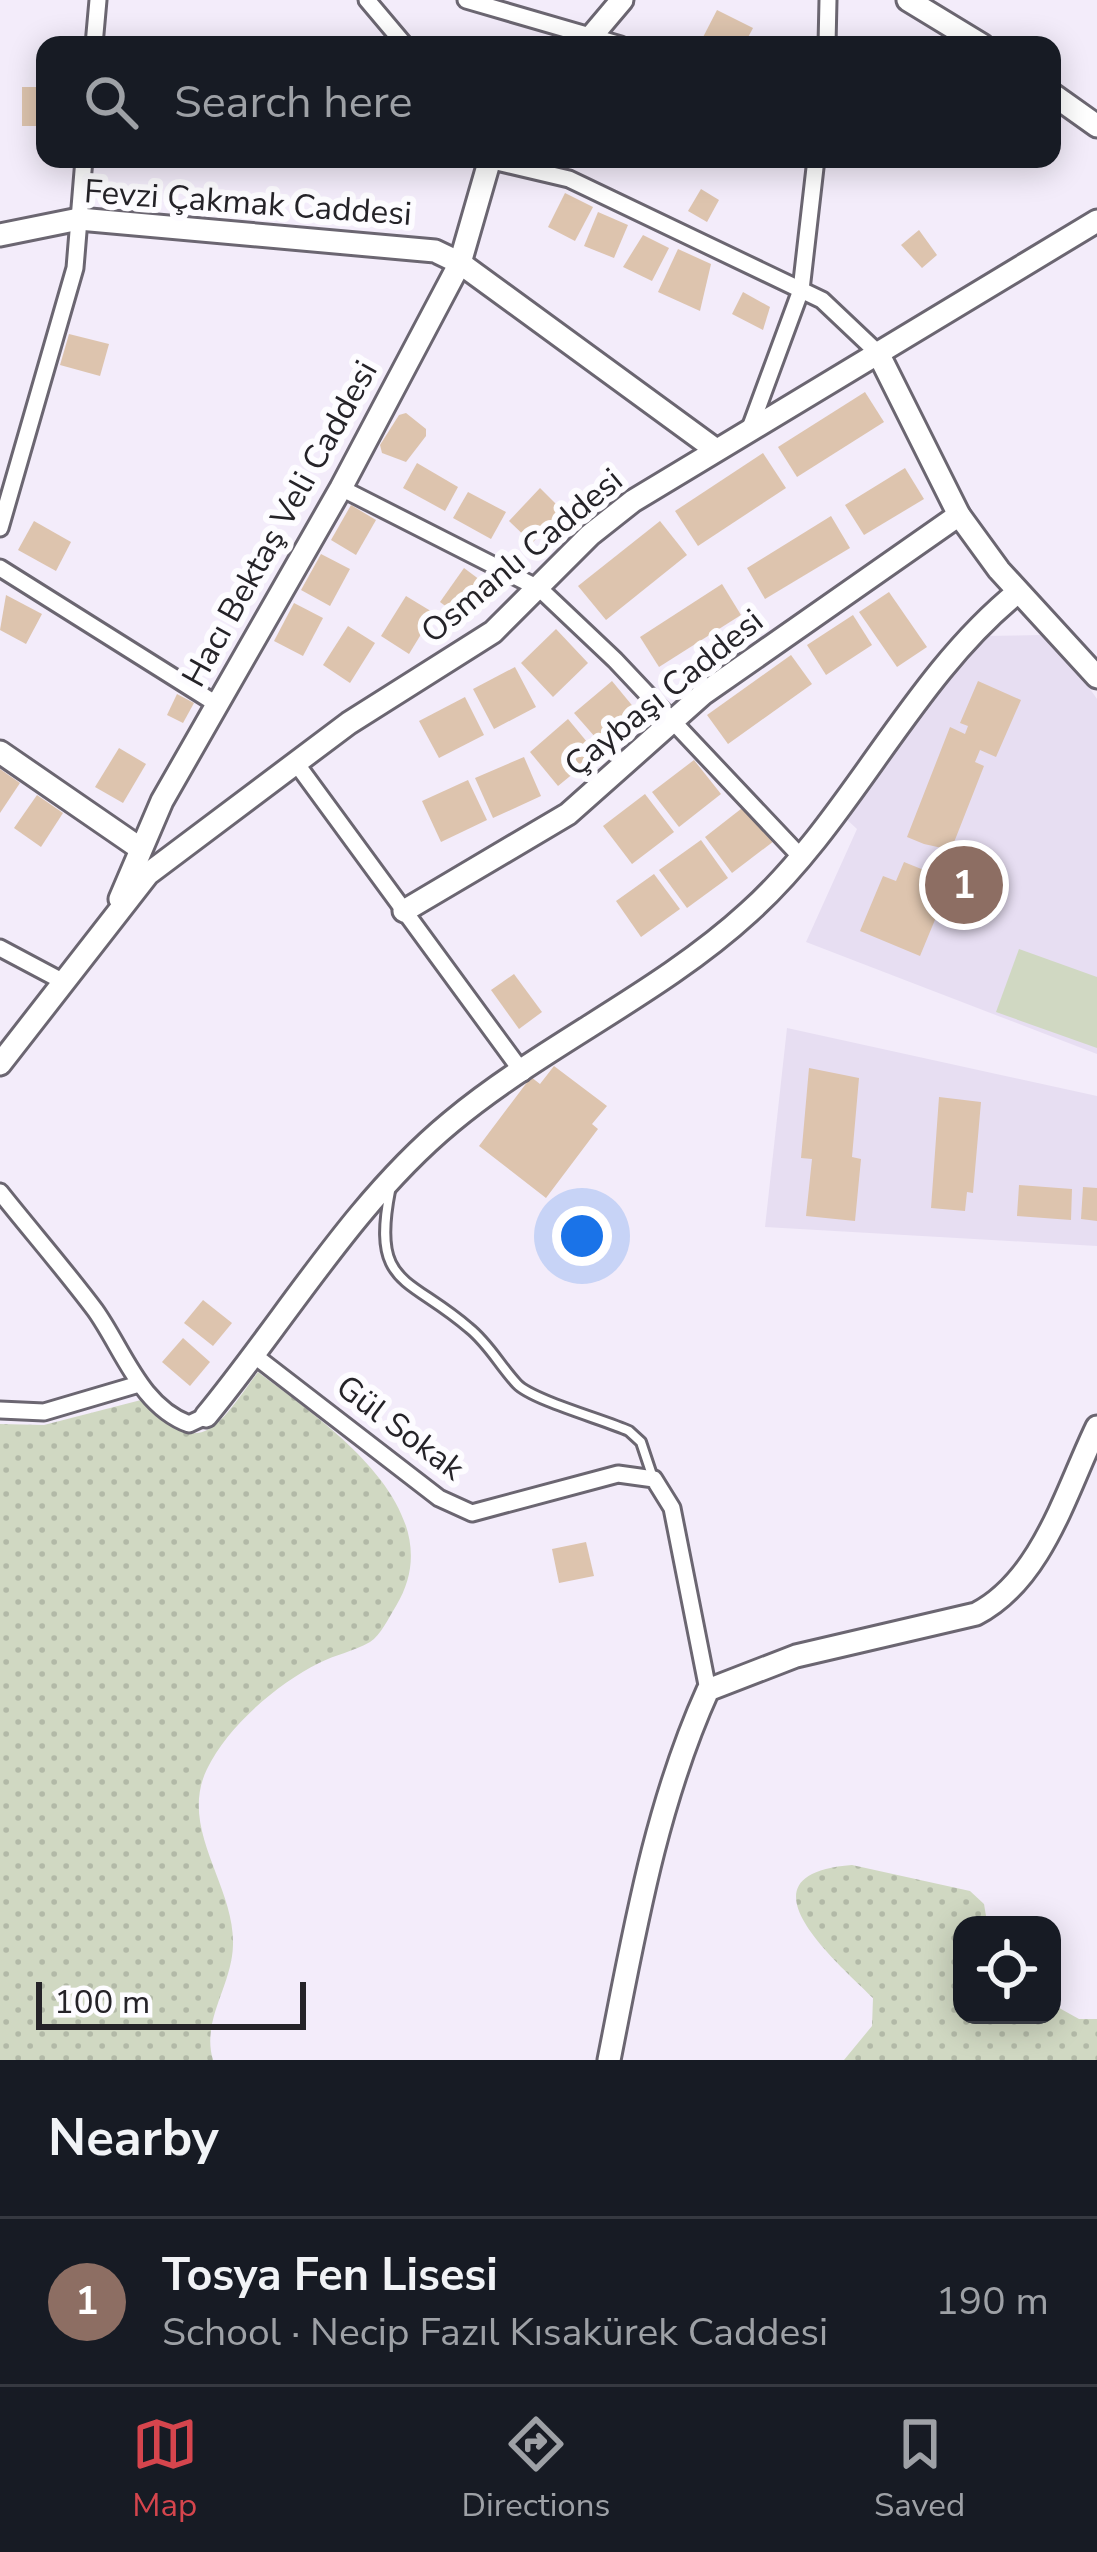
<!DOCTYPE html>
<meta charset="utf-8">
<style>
:root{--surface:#171b24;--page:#20242c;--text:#f1f3f6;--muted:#9ea1a6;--line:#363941;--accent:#d5454d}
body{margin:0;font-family:"Nunito Sans",sans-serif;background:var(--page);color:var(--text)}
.controls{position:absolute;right:36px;bottom:36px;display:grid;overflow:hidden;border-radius:24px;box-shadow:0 6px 30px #0003}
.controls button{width:108px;height:108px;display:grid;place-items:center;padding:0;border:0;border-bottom:3px solid var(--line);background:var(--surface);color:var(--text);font:60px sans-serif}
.scale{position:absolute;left:36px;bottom:30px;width:270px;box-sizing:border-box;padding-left:12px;border:6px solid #252328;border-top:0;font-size:33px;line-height:42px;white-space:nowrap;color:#252328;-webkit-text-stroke:9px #fdfcff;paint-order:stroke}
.you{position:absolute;left:582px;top:1236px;width:42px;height:42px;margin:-30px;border:9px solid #fff;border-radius:50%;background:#1a73e8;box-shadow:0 0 0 18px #1a73e833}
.badge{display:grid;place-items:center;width:78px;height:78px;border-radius:50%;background:var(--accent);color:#fff;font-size:39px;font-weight:700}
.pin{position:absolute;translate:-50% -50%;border:6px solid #fff;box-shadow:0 3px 12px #0006}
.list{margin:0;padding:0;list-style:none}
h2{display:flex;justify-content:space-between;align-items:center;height:156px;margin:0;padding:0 48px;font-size:51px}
h2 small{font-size:39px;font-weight:400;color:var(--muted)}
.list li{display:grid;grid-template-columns:78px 1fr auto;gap:36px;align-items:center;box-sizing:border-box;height:168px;padding:0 48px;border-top:3px solid var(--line)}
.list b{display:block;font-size:45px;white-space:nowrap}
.list p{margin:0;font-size:39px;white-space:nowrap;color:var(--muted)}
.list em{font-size:39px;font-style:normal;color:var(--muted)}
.icon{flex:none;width:66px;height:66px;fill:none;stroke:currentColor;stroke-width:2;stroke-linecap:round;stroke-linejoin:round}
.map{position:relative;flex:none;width:1097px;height:2060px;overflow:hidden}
.search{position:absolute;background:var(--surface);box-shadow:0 6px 30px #0003;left:36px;right:36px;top:36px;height:132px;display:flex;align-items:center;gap:30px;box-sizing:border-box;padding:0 42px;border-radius:24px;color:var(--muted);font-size:45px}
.sheet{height:324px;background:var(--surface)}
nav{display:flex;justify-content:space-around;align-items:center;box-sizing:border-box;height:168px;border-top:3px solid var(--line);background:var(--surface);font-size:33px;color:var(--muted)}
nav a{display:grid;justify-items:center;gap:6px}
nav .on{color:var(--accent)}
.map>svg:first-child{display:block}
.built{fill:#e7def2}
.grass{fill:url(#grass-dots)}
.garden{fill:#d0d8c2}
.building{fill:#ddc4ae}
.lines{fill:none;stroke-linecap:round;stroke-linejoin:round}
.lane-casing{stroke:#6b6671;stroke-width:14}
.street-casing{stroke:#6b6671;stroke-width:21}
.secondary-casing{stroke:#6b6671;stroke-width:27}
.lane{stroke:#fff;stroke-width:8}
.street{stroke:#fff;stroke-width:15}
.secondary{stroke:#fff;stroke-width:21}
.labels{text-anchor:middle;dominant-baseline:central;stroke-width:12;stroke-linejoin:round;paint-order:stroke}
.street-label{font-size:33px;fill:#252328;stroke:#fdfcff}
</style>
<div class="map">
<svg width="1097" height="2060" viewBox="0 0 1097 2060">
<defs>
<pattern id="grass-dots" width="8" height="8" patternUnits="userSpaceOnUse" patternTransform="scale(3)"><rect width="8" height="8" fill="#d0d8c2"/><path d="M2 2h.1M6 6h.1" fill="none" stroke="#b2b9a7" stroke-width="1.8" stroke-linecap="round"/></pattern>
</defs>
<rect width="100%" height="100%" fill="#f3ecfa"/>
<g class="built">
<path d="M1042,635l16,8 39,56v355l-291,-112 51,-113 -14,-13 139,-180z"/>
<path d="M787,1028l310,68v150l-332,-19z"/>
</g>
<g class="grass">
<path d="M258,1372c66,50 197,137 138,234 -7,11 -15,29 -26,36 -16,9 -35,13 -51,21 -42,21 -91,63 -112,106 -29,60 28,116 26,176 -1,41 -32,75 -20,115h-213v-636l44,1 97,-25c60,63 76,27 117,-28z"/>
<path d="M852,1865l118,26 14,13 3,18 -25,3v90h90v-11l27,15h18v41h-253l28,-34 1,-28c-38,-38 -140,-124 -21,-133z"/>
</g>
<path class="garden" d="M1019,949l78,28v71l-101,-36z"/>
<g class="building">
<path d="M717,10l36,18 -9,17h-45z"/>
<rect x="22" y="87" width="23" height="39"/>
<path d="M701,189l18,11 -12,22 -19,-11z"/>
<path d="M565,193l28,14 -18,34 -27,-14z"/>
<path d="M598,212l30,13 -14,33 -30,-12z"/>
<path d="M919,230l18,25 -15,13 -21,-23z"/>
<path d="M643,235l26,13 -17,33 -29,-14z"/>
<path d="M678,249l33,15 -11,47 -42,-19z"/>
<path d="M743,292l27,15 -7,23 -31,-16z"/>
<path d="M69,334l40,10 -9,32 -40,-11z"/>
<path d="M865,392l19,30 -87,55 -19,-30z"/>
<path d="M406,413l20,16v7l-20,26 -24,-9 -2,-8 19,-30z"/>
<path d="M763,453l23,35 -88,58 -23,-35z"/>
<path d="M417,463l41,24 -13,24 -42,-23z"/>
<path d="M905,468l19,31 -60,36 -19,-30z"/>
<path d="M540,488l23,23 -31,32 -23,-22z"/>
<path d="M468,492l38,20 -15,27 -38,-21z"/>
<path d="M351,505l25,15 -20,35 -25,-15z"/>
<path d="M831,516l19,32 -85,51 -18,-31z"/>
<path d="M34,521l37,21 -15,29 -38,-21z"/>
<path d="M660,521l27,34 -81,65 -28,-34z"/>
<path d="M321,554l29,15 -20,37 -29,-16z"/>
<path d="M464,568l24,18 -24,34 -24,-18z"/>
<path d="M722,584l19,31 -82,52 -19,-30z"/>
<path d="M889,592l38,55 -30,20 -38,-55z"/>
<path d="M6,595l36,19 -16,30 -26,-14z"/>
<path d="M406,596l28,17 -25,41 -28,-18z"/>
<path d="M294,603l29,15 -20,38 -29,-15z"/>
<path d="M853,615l19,30 -46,30 -19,-30z"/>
<path d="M348,626l27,17 -25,40 -27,-18z"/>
<path d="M556,629l32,34 -35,34 -32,-34z"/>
<path d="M791,655l21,29 -84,60 -21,-29z"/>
<path d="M515,667l21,40 -42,22 -21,-40z"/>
<path d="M612,681l28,34 -37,31 -29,-33z"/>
<path d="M978,681l43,19 -25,57 -16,-7 -5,12 9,4 -33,84 -27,-6 -17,-7 43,-110 15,7 3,-8 -8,-3z"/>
<path d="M177,694l17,9 -11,20 -16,-8z"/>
<path d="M465,697l19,38 -45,23 -20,-37z"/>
<path d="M568,719l29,35 -39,32 -28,-34z"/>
<path d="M119,748l27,16 -23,39 -28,-16z"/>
<path d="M524,757l17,39 -48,22 -18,-40z"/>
<path d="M694,760l27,34 -42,33 -27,-35z"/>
<path d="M0,769l20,14 -20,30z"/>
<path d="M468,780l19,40 -46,22 -19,-41z"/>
<path d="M645,794l29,38 -42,32 -29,-38z"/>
<path d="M37,795l26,18 -22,34 -27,-19z"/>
<path d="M746,805l28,36 -42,32 -27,-36z"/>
<path d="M701,840l27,38 -41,30 -28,-38z"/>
<path d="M904,862l47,19 -31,75 -60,-25 23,-55 13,5z"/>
<path d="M654,874l26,35 -39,28 -25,-36z"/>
<path d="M514,974l28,38 -23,17 -28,-39z"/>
<path d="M554,1066l53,40 -15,18 6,5 -52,69 -67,-52 52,-69 9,7z"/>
<path d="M809,1068l50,10 -7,79 9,2 -6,62 -49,-5 6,-57 -11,-1z"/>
<path d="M939,1097l42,5 -8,91 -6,-1 -2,19 -34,-3z"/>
<path d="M1019,1185l53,4 -1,31 -54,-4z"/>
<path d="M1083,1187l14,1v33l-16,-2z"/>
<path d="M203,1300l29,23 -19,23 -29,-23z"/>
<path d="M183,1338l27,24 -20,24 -28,-24z"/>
<path d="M586,1542l8,34 -35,7 -7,-34z"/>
</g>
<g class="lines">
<defs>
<path id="lane" d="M390,1191c-19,96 19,85 79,137 20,16 31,38 48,56 15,16 88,36 112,47l12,11 12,36"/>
<g id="street">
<path d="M367,0l38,45"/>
<path d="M466,0l155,45"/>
<path d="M94,45l4,-45"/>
<path d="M827,45l1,-45"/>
<path d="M484,159l85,20 253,121 56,53"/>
<path d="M750,428l51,-138 15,-131"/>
<path d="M341,488l199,101 75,71 185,196"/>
<path d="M0,528l75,-260 9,-109"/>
<path d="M0,568l218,137"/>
<path d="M296,763l227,310"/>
<path d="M0,948l62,33"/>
<path d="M0,1192c31,39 65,78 95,118 28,39 45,96 94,114l17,-8"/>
<path d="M255,1356l184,142 33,15 146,-39 36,5 18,29 36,182"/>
<path d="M0,1410l44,2 95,-28"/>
</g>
<g id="secondary">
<path d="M908,0l74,45"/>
<path d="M584,45l38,-45"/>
<path d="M1052,94l45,32"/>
<path d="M0,235l79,-16 356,32 25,12 256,187"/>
<path d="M878,353l81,162 40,55 98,107"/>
<path d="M0,752l138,95"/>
<path d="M120,899l42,-98 179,-313 119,-225 30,-104"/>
<path d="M404,911l164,-97 135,-120 256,-179"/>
<path d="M0,1064l148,-190 201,-151 144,-91 97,-97 43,-34 464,-280"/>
<path d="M206,1416c80,-97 147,-213 245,-294 91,-76 210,-129 298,-210 103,-93 161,-233 269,-320"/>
<path d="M609,2060c25,-126 46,-253 99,-370l88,-34 180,-42c66,-34 90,-123 121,-187"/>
</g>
</defs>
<use href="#lane" class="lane-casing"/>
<use href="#street" class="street-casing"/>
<use href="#secondary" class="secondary-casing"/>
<use href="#lane" class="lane"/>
<use href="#street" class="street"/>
<use href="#secondary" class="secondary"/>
</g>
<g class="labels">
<g class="street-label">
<text transform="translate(248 203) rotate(4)">Fevzi Çakmak Caddesi</text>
<text transform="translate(280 524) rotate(-61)">Hacı Bektaş Veli Caddesi</text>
<text transform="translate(522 556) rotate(-40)">Osmanlı Caddesi</text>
<text transform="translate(664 693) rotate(-39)">Çaybaşı Caddesi</text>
<text transform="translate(400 1428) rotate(37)">Gül Sokak</text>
</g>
</g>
</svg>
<div class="controls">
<button><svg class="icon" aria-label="locate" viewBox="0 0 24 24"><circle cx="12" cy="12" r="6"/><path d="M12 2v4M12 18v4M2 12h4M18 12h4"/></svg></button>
</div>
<div class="scale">100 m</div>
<div class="you"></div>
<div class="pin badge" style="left:964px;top:885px;background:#8d6e63">1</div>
<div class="search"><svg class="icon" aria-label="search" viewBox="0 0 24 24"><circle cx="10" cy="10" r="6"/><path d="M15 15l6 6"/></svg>Search here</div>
</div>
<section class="sheet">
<h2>Nearby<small></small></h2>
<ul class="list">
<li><span class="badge" style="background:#8d6e63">1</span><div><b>Tosya Fen Lisesi</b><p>School · Necip Fazıl Kısakürek Caddesi</p></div><em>190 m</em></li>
</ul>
</section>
<nav>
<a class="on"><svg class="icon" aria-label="map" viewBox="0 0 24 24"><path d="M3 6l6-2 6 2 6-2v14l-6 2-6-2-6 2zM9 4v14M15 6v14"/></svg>Map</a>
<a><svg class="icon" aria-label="directions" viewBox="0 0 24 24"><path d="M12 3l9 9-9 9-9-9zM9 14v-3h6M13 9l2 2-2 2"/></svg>Directions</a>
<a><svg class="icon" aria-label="saved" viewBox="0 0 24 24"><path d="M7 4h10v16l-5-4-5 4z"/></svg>Saved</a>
</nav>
